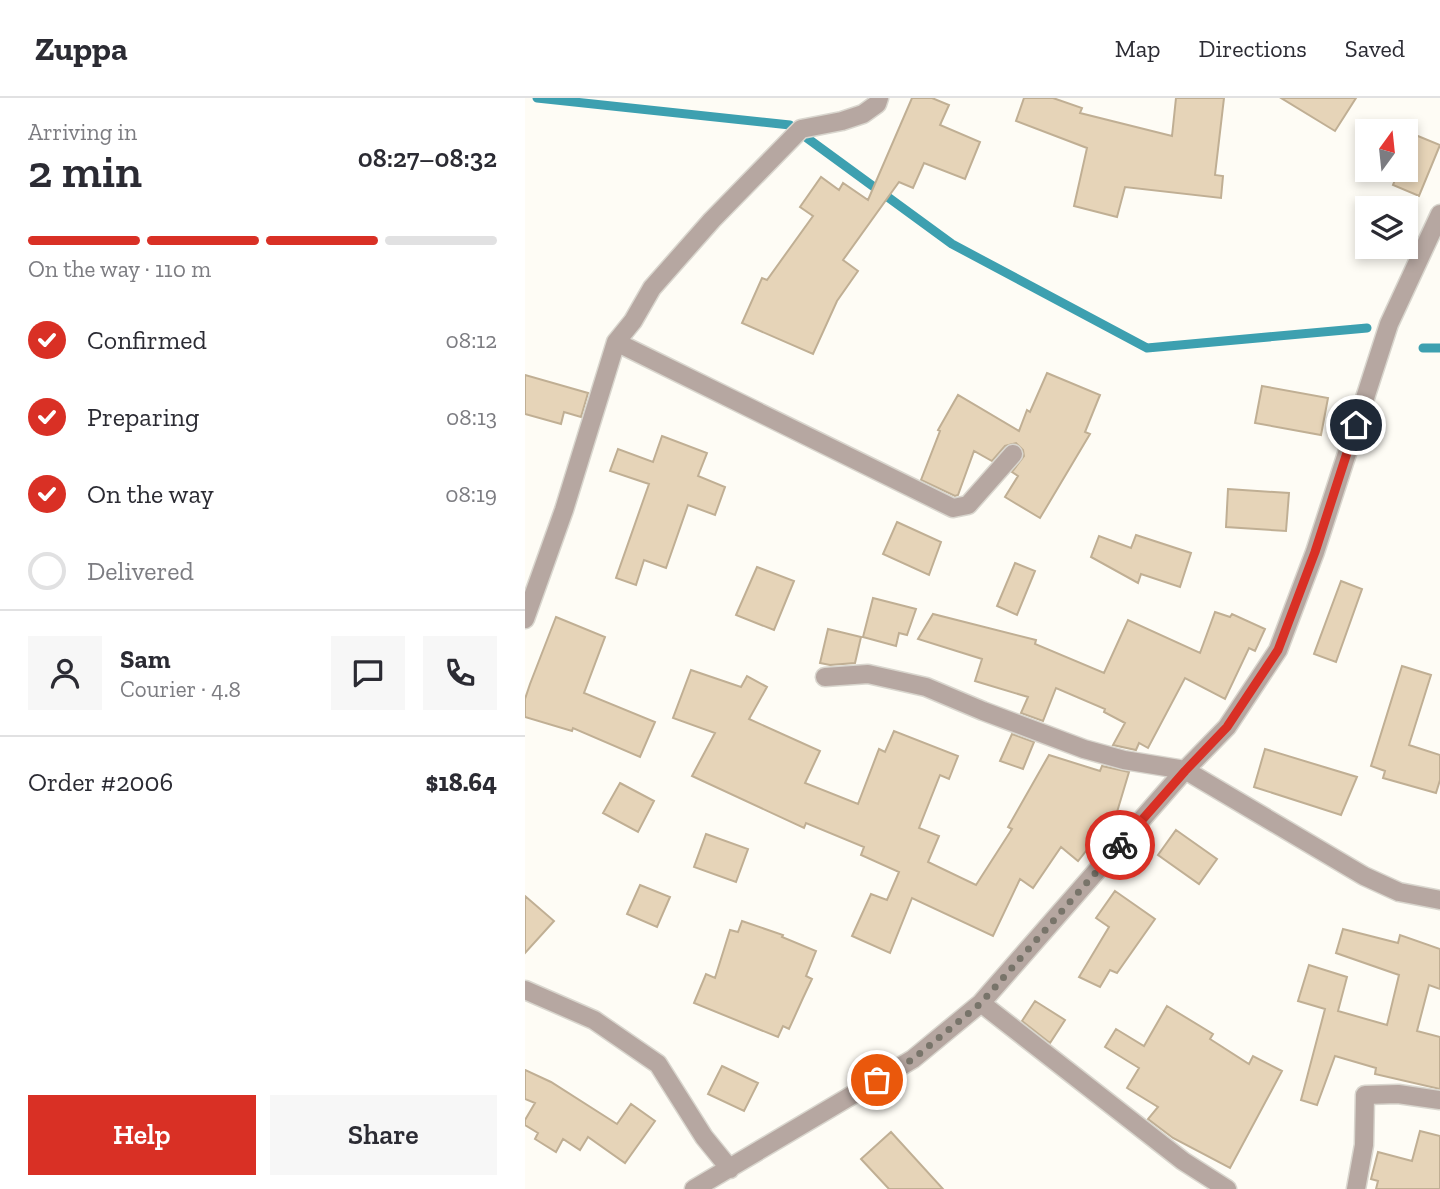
<!DOCTYPE html>
<html lang="en">
<head>
<meta charset="utf-8">
<style>
	body { margin:0; font-family:"Zilla Slab",serif; background:#f7f7f7; color:#2b2b33; height:100vh; display:flex; flex-direction:column; font-size:26px; white-space:nowrap }
	* { box-sizing:border-box; margin:0 }
	p { font-size:23px; color:#7c7c81 }
	.icon { flex:none; width:38px; height:38px; fill:none; stroke:currentColor; stroke-width:2; stroke-linecap:round; stroke-linejoin:round }
	.map { position:relative; flex:1; overflow:hidden }
	.sheet { display:flex; flex-direction:column; background:#fff; width:525px }
	.sheet>* { flex:none }
	.needle { width:46px; rotate:15deg }
	.tools { position:absolute; left:830px; top:21px; display:grid; gap:14px }
	.tools a { display:grid; place-items:center; width:63px; height:63px; border-radius:0px; background:#fff; box-shadow:0 4px 10px #0003; font-size:35px }
	.pin { position:absolute; display:grid; place-items:center; width:60px; height:60px; color:#fff; margin:-30px; border:4px solid #fff; border-radius:50%; box-shadow:0 2px 7px #0007 }
	.courier { position:absolute; display:grid; place-items:center; width:70px; height:70px; margin:-35px; border:5px solid #d93025; border-radius:50%; background:#fff; color:#222; box-shadow:0 2px 9px #0007 }
	.summary em { font-style:normal; font-weight:600 }
	.summary div { display:flex; flex-direction:column-reverse }
	.summary { display:flex; align-items:center; justify-content:space-between; height:119px; padding:0 28px }
	h1 { font-size:46px; font-weight:600; line-height:52px }
	.bar { display:grid; grid-template-columns:repeat(4,1fr); gap:10px 7px; align-content:center; height:84px; padding:0 28px }
	.bar i { height:9px; border-radius:5px; background:#e1e1e2 }
	.bar .current { background:#d93025 }
	.bar p { grid-column:span 4 }
	.line { display:flex; align-items:center; gap:18px; padding:0 28px; border-top:2px solid #e1e1e2 }
	.line div { flex:1 }
	.round { display:grid; place-items:center; flex:none; width:74px; height:74px; border-radius:0px; background:#f7f7f7 }
	ol { padding:0 28px; list-style:none }
	li { display:flex; align-items:center; gap:21px; height:77px }
	li p { margin-inline-start:auto }
	li .icon { padding:7px; border-radius:50%; background:#d93025; color:#fff; stroke-width:4 }
	li:last-child { color:#7c7c81 }
	li i { width:38px; height:38px; border:4px solid #e1e1e2; border-radius:50% }
	.button { display:flex; gap:14px; margin-top:auto; padding:14px 28px }
	.button a { flex:1; height:80px; border-radius:0px; background:#d93025; color:#fff; font-size:28px; font-weight:600; line-height:80px; text-align:center }
	.button a+a { background:#f7f7f7; color:#2b2b33 }
	header { display:flex; align-items:center; gap:42px; box-sizing:border-box; height:98px; padding:0 35px; background:#fff; border-bottom:2px solid #e1e1e2 }
	header strong { font-size:33px }
	nav { display:flex; gap:38px; margin-inline-start:auto; font-size:24px }
	main { display:flex; flex:1; min-height:0 }
	.map>svg:first-child { display:block }
</style>
</head>
<body>
<header>
<strong>Zuppa</strong>
<nav><a>Map</a><a>Directions</a><a>Saved</a></nav>
</header>
<main>
<section class="sheet">
<div class="summary"><div><h1>2 min</h1><p>Arriving in</p></div><em>08:27–08:32</em></div>
<div class="bar"><i class="current"></i><i class="current"></i><i class="current"></i><i></i><p>On the way · 110 m</p></div>
<ol>
<li><svg class="icon" aria-label="check" viewBox="0 0 24 24"><path d="M5 12l5 5 9-10"/></svg>Confirmed<p>08:12</p></li>
<li><svg class="icon" aria-label="check" viewBox="0 0 24 24"><path d="M5 12l5 5 9-10"/></svg>Preparing<p>08:13</p></li>
<li><svg class="icon" aria-label="check" viewBox="0 0 24 24"><path d="M5 12l5 5 9-10"/></svg>On the way<p>08:19</p></li>
<li><i></i>Delivered</li>
</ol>
<div class="line" style="height:126px"><a class="round"><svg class="icon" aria-label="person" viewBox="0 0 24 24"><circle cx="12" cy="8" r="4"/><path d="M4 21q1-7 8-7t8 7"/></svg></a><div><b>Sam</b><p>Courier · 4.8</p></div><a class="round"><svg class="icon" aria-label="chat" viewBox="0 0 24 24"><path d="M4 5h16v11H9l-5 4z"/></svg></a><a class="round"><svg class="icon" aria-label="phone" viewBox="0 0 24 24"><path d="M5 4h4l2 5-3 2q2 4 5 5l2-3 5 2v4C11 20 4 13 5 4z"/></svg></a></div>
<div class="line" style="height:91px"><div>Order #2006</div><b>$18.64</b></div>
<div class="button"><a>Help</a><a>Share</a></div>
</section>
<div class="map">
<svg width="915" height="1091" viewBox="0 0 915 1091">
	<rect width="100%" height="100%" fill="#fefcf5"/>
	<g fill="none" stroke-linecap="round" stroke-linejoin="round">
		<path stroke="#3da0b0" stroke-width="9" d="M12 0 265 27
			M282 40 427 146 622 250 842 230
			M898 250H915"/>
	</g>
	<path fill="#e6d4b8" stroke="#c0af94" stroke-width="2" d="M387 0H407L424 7 415 27 455 44 440 81 399 65 388 90 374 84 318 162 333 173 312 203 288 256 217 225 237 180 242 182 288 118 275 109 296 79 314 92 318 85 343 102Z
		M499 0H528L557 10 555 15 647 38 651 0H699L690 77 698 78 696 100 600 89 592 119 549 108 562 50 491 23Z
		M756 0H831L810 33Z
		M888 36 915 47 894 98 868 87 874 72H880V57Z
		M522 275 575 297 560 334 565 336 515 420 480 399 493 378 487 374 499 358 498 352 491 345 480 348 467 363 449 353 433 397 430 398 396 382 415 333 413 332 433 297 494 333 502 312 505 314Z
		M0 277 63 295 56 319 39 314 36 326 0 316Z
		M737 288 803 300 796 337 730 325Z
		M137 338 182 355 173 378 200 389 190 417 163 407 141 470 119 462 111 487 91 480 124 386 85 373 93 351 128 364Z
		M703 391 764 395 761 433 701 429Z
		M372 424 416 444 404 477 358 456Z
		M611 437 666 455 655 489 616 476 613 485 566 459 574 438 606 450Z
		M490 465 510 473 492 517 472 508Z
		M232 469 269 483 249 532 211 517Z
		M816 483 837 491 811 564 789 556Z
		M348 500 391 511 382 537 374 535 371 548 338 539Z
		M690 514 705 519 707 516 740 531 730 553 724 550 700 601 660 580 623 650 614 645 611 652 588 647 600 625 579 614 580 611 531 590 518 623 496 615 503 599 450 583 457 561 393 541 408 516 511 542 510 546 579 575 603 522 675 555Z
		M31 519 80 539 59 595 130 624 115 659 48 630 47 633 0 619V601L5 586Z
		M303 531 336 539 330 565 305 567 295 565Z
		M877 568 906 577 884 647 915 657V682L911 695 858 680 860 673 846 668Z
		M166 572 216 589 222 578 242 589 224 621 295 653 280 685 333 706 354 651 360 654 369 633 433 658 424 681 415 677 394 730 414 738 403 764 451 787 487 731 483 729 524 657 575 673 577 668 604 674 592 714 553 763 536 749 508 790 495 781 468 838 387 800 365 855 327 838 346 796 362 802 374 774 336 757 339 749 281 725 279 730 167 678 190 635 148 620Z
		M487 636 509 644 498 671 475 663Z
		M740 651 832 679 816 717 729 689Z
		M95 685 129 703 113 734 78 715Z
		M651 732 692 761 674 786 633 757Z
		M181 736 223 751 211 784 169 769Z
		M115 787 145 799 132 829 102 816Z
		M590 793 630 821 592 875 585 872 575 889 554 879 584 829 571 820Z
		M0 798 29 823 0 855Z
		M217 823 258 837 257 839 291 853 281 878 287 881 278 900 264 931 258 928 253 939 169 905 181 876 190 880 205 832 213 834Z
		M818 831 873 845 875 837 915 851V891L904 887 892 933 915 939V991L850 976 851 970 810 958 792 1007 776 1002 800 911 773 903 784 867 822 879 813 913 862 927 874 877 811 855Z
		M510 903 540 922 525 945 497 923Z
		M642 908 688 936 685 941 724 966 728 958 757 973 705 1070 648 1040 623 1021 633 1009 602 990 614 970 580 949 591 931 619 948Z
		M197 968 233 985 219 1013 183 996Z
		M0 972 26 984 92 1026 106 1006 130 1023 100 1065 63 1039 55 1052 38 1041 31 1054 10 1041 13 1035 0 1027V1022L10 1005 0 1001Z
		M895 1033 915 1038V1091H851L853 1083 846 1081 853 1054 887 1063Z
		M366 1034 418 1091H364L336 1061Z"/>
	<g fill="none" stroke-linecap="round" stroke-linejoin="round">
		<defs>
			<path id="street" d="M91 244 428 410 443 407 488 356
				M0 521 39 412 91 244 108 223 127 190 187 122 276 31 317 23 338 16 352 6 354 0
				M300 579 343 576 401 589 458 613 559 651 599 662 660 672 839 778 874 794 915 802
				M0 892 69 922 133 966 179 1039 205 1071
				M456 905 658 1063 702 1091
				M169 1091 388 961 456 905 660 672 702 629 753 552 790 454 864 226 915 116
				M831 1091 839 1047 840 997 873 996 915 1002"/>
		</defs>
		<use href="#street" stroke="#d9d6ce" stroke-width="21"/>
		<use href="#street" stroke="#b6a7a1" stroke-width="18"/>
	</g>
	<g fill="none" stroke-linecap="round" stroke-linejoin="round">
		<path stroke="#78746a" stroke-width="7" stroke-dasharray="0 12.6" d="M352 982 388 961 456 905 595 747"/>
		<path stroke="#d93025" stroke-width="9" d="M595 747 660 673 702 629 753 552 790 454 831 327"/>
	</g>
</svg>
<div class="tools">
<a><svg class="needle" viewBox="-14 -14 28 28"><path d="M0-13l5 13h-10z" fill="#e53935"/><path d="M0 13l5-13h-10z" fill="#7c7c81"/></svg></a>
<a><svg class="icon" aria-label="layers" viewBox="0 0 24 24"><path d="M12 4l9 5-9 5-9-5zM3 14l9 5 9-5"/></svg></a>
</div>
<div class="pin" style="left:352px;top:982px;background:#ea580c"><svg class="icon" aria-label="bag" viewBox="0 0 24 24"><path d="M5 8h14l-1 12H6zM9 8a3 3 0 0 1 6 0"/></svg></div>
<div class="pin" style="left:831px;top:327px;background:#1f2937"><svg class="icon" aria-label="home" viewBox="0 0 24 24"><path d="M3 11l9-7 9 7M6 9v11h12V9"/></svg></div>
<div class="courier" style="left:595px;top:747px"><svg class="icon" aria-label="bike" viewBox="0 0 24 24"><circle cx="6" cy="16" r="4"/><circle cx="18" cy="16" r="4"/><path d="M6 16l4-8h5l3 8M10 8l3 8H6M13 5h3"/></svg></div>
</div>
</main>
</body>
</html>
